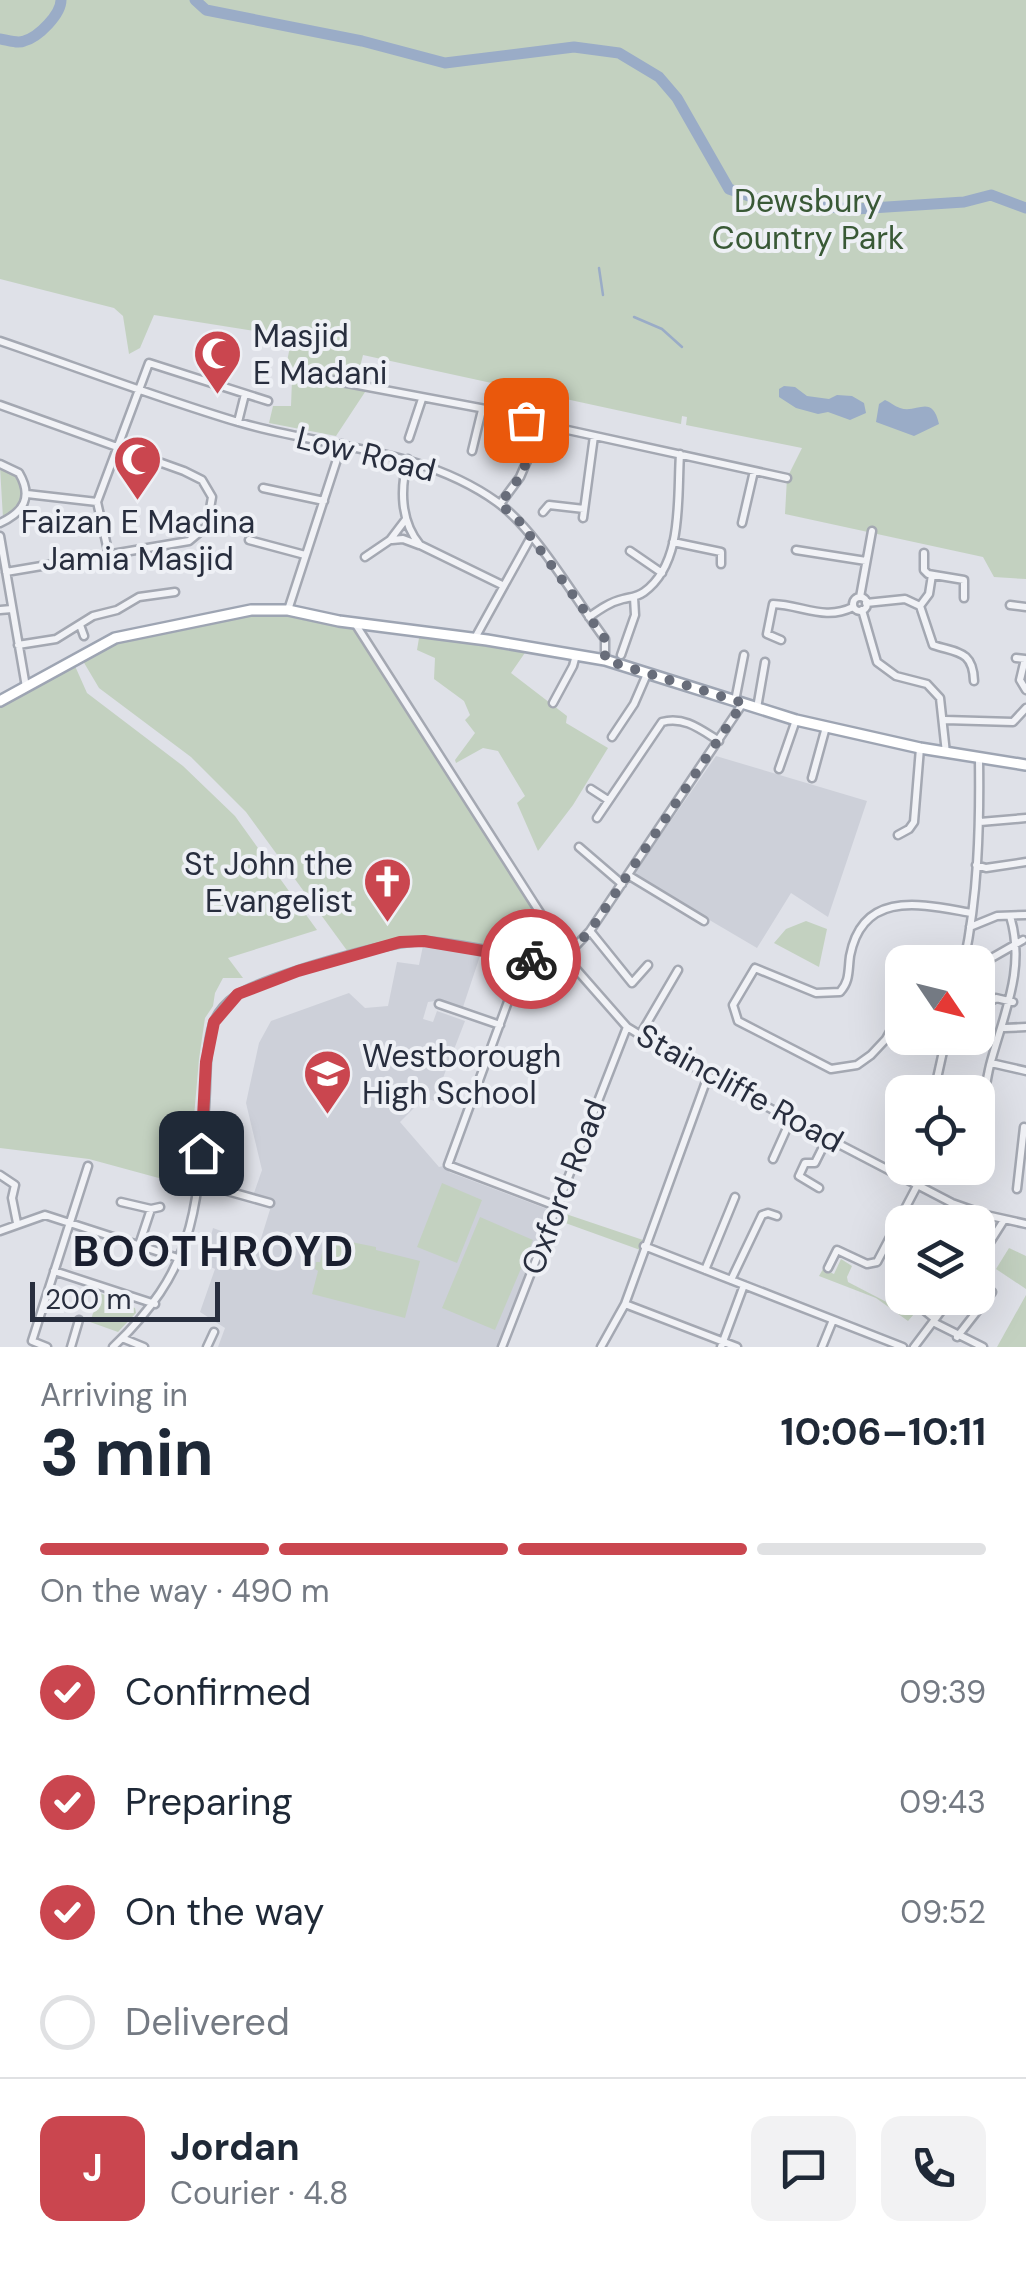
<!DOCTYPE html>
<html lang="en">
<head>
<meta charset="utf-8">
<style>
	body { margin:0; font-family:"DM Sans",sans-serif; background:#f2f2f3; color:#1f2937; height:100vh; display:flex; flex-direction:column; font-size:38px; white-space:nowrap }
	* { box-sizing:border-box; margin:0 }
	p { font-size:32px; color:#747a83 }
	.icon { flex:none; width:55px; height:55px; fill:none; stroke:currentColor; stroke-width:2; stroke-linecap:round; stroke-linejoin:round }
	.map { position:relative; height:1347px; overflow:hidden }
	.sheet { display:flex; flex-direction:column; background:#fff; flex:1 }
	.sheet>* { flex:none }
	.needle { width:65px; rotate:125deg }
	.fabs { position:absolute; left:885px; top:945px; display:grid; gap:20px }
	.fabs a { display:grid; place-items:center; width:110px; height:110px; border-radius:20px; background:#fff; box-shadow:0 10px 40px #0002; font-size:50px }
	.scale { position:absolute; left:30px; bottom:25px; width:190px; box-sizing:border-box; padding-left:10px; border:5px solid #282e3e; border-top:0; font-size:28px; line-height:35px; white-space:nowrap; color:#282e3e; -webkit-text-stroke:8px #eef0f5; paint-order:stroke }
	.pin { position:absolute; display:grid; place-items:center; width:85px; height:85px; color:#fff; margin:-42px; border-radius:20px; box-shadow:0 5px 15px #0006 }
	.courier { position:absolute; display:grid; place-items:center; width:100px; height:100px; margin:-50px; border:8px solid #ca464f; border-radius:50%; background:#fff; color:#222; box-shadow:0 2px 12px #0007 }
	.summary em { font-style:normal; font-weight:700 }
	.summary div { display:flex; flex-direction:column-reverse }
	.summary { display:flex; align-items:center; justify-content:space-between; height:170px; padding:0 40px }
	h1 { font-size:65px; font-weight:700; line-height:75px }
	.bar { display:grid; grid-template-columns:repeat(4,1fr); gap:15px 10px; align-content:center; height:120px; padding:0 40px }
	.bar i { height:12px; border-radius:8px; background:#e0e1e3 }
	.bar .on { background:#ca464f }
	.bar p { grid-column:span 4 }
	.line { display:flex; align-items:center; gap:25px; padding:0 40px; border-top:2px solid #e0e1e3 }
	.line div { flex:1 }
	.round { display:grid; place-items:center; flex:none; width:105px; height:105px; border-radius:20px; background:#f2f2f3 }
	ol { padding:0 40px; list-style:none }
	li { display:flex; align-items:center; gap:30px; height:110px }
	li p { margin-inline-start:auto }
	li .icon { padding:10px; border-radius:50%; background:#ca464f; color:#fff; stroke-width:4 }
	li:last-child { color:#747a83 }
	li i { width:55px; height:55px; border:5px solid #e0e1e3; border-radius:50% }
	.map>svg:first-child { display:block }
</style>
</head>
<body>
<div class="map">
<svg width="1026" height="1347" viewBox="0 0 1026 1347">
	<rect width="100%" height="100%" fill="#dfe1e8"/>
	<path fill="#cdd0d9" d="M716 756 867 801 828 917 791 893 757 948 633 875Z
		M424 941 482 950 462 1010 436 1001 428 1002 423 1019 433 1022 437 1011 465 1021 434 1101 419 1096 418 1104 400 1122 439 1167 448 1165 449 1172 547 1209 549 1213 497 1347H218L225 1328 200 1312 215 1269 204 1264 213 1228 259 1245 273 1200 254 1193 262 1170 246 1103 259 1043 271 1021 349 993 365 1008 388 1006 397 962 419 965Z"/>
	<path fill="#c3d1c0" d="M0 0H1026V579L994 577 983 557 785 514 787 478 802 448 686 425 687 417 682 416 681 424 363 355 355 387 367 389 336 436 269 423 273 406H291L292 380 284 376 292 337 154 315 140 348 129 354 123 316 114 308 0 279Z
		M0 467C29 480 32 502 3 518Z
		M288 610 354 622 563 947 546 962 424 941 351 956 246 812 191 757 99 688 83 661 115 638 197 621Z
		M420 632 529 647 511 673 567 716 566 723 608 748 573 805 538 851 517 803 525 796 498 751 483 748 456 763 455 760 475 733 465 720 470 715 464 701 434 679 435 658 417 650Z
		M75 666 87 693 183 766 235 816 317 930 228 958 243 978H223L215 993 213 1006 205 1018 199 1059 188 1186 89 1159 0 1148V708Z
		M806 921 827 929 819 967 774 943 786 929Z
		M442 1183 482 1200 457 1263 417 1247Z
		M560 1212 646 1241 643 1251 557 1220Z
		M480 1217 533 1240 495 1330 442 1308Z
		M326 1237 376 1247V1250L420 1261 405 1318 312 1294 318 1271 315 1269 316 1262H320Z
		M1009 1248 1026 1256V1289L996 1269Z
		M841 1259 852 1266 847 1277 848 1282 898 1308 907 1301 914 1307 910 1311 914 1314 908 1321 876 1298 819 1276 823 1269 834 1274Z
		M100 1293 135 1308 136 1313 118 1332 90 1322Z
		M1026 1295V1347H997Z"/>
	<path fill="#9aacc7" d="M784 386 795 387 807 396 829 399 837 395 852 396 864 403 866 413 850 420 828 412 818 414 796 408 779 397V389Z
		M885 400C890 402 894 406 900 408 917 414 932 393 939 424L914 436 876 422 879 404Z"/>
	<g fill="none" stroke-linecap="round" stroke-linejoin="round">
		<path stroke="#9aacc7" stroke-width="2.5" d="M599 268 603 295
			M634 317 662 329 682 347"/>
		<path stroke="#9aacc7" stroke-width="11" d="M195 0 206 10 362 41 445 63 574 47 619 53 659 77 677 98 729 189 769 203 856 209 964 202 991 195 1026 208
			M0 39C7 40 18 44 24 41 39 37 61 14 61 0"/>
		<defs>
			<path id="minor" d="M0 341C79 368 158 398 238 422 325 448 420 447 497 502 537 531 575 599 605 639V660
				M294 373 512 414 526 420 539 433
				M0 405 184 471 202 480 212 497 207 526 189 541 6 572
				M238 422 245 394
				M409 438 422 399
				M472 451 482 410
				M408 459C400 488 400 521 420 545L502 585
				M0 464 19 473C33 497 24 512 0 523
				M263 488 324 501
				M27 494 97 502
				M500 504 520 477 539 433 554 427 787 478
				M543 512 549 505 584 509
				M583 518 594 436
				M742 523 754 471
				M0 536 26 687
				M249 540 305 555
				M392 540 403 539 419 545
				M673 542 721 552V564
				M796 550 866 561
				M630 551 662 573
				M924 553V570L928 574 964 580V598
				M109 555 97 502 149 363 268 401
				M365 557 390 540 406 519
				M860 597 872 531
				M853 604a7 7 0 1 1 14 0a7 7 0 1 1-14 0Z
				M866 603 905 599 920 606 933 645C957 653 973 650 974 681
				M1010 605 1026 607
				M920 606 929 594 932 575
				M0 610 12 609
				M288 610 342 444
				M862 610 877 662 896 676 927 684 940 698 946 753
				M589 617C599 610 610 602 623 599 631 597 637 597 644 592 684 563 677 498 680 454
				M80 625 84 636
				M356 625 576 969 627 1027 708 1076 952 1203 986 1215 1026 1224
				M475 638 531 537
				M781 640 767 634 773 604C802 605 825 621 853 607
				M18 645 56 639 93 616 117 610 139 597 175 592
				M621 655 635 615 634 597
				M1016 658 1025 659 1020 680 1026 690
				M735 701 744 655
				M553 703 573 666 576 655
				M757 708 765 662
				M945 720 1013 722 1026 708
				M612 737 634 704 647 674
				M779 769 796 720
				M812 778 826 727
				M591 789 608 800
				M597 818 662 722C684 716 700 729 719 741
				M980 822 1026 818
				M898 835 909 829 914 822 920 748
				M579 847 622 884
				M976 865 986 868 1026 862
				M628 875 704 921
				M970 927 997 916 1026 915
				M590 931 632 983 648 965
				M568 954 590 931 743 703
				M524 958 448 1165 556 1206
				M988 960 1023 940
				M546 962 563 947
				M964 962C978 896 980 827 979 759
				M439 1004 500 1025
				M978 1010 996 998 1013 1002
				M902 1018 897 1019 886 1039 871 1055 857 1065 831 1069 738 1021 733 1005 755 968 816 993 840 992C850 981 848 971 850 956 863 888 924 905 972 913
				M897 1019 902 991
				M1005 1028 1026 1027
				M640 1035 678 970
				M991 1063 1026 1071
				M934 1092 946 1038
				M978 1126C984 1106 985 1085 990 1065 1004 1013 1026 968 1010 916
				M773 1159 791 1119
				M0 1175 15 1185 12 1198 17 1223
				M199 1183 270 1203
				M819 1188 799 1176 805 1163H815L828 1137
				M1017 1189 1024 1127
				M121 1202 151 1209 160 1207
				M0 1231 45 1215 181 1259
				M139 1245 151 1209
				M644 1246 903 1347
				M978 1261 1004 1220
				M828 1268 837 1250 867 1264 877 1262 918 1184
				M705 1270 735 1197
				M54 1271 155 1304
				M731 1280 762 1215 768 1213 777 1216
				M625 1304 737 1347
				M919 1306 935 1319
				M933 1322 983 1347
				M957 1337 992 1292
				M122 1338 144 1347
				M47 1347 32 1341 88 1166
				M71 1347 79 1320
				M113 1347C194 1270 197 1214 205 1107 207 1080 205 1051 213 1024 217 1013 227 1002 237 995 265 977 393 939 426 941 475 946 526 958 575 969
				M207 1347 214 1332
				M502 1347 627 1027
				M601 1347 625 1304 708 1076
				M721 1347 744 1285
				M822 1347 833 1320
				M914 1347 951 1298"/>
			<path id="major" d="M0 701 115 638 251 610H288L339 621 487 640 605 660 796 720 920 748 1026 765"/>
		</defs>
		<use href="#minor" stroke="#a4a8b2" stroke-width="11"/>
		<use href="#major" stroke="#9ea5b3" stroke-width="14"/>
		<use href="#minor" stroke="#f1f2f6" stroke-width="6"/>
		<use href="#major" stroke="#fff" stroke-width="9"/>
	</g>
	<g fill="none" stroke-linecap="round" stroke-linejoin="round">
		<path stroke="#686d7a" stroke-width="10" stroke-dasharray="0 18" d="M526 420 539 433 520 477 500 504 520 522 605 639V660L743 703 590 931 568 954 563 946 546 962 531 959"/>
		<path stroke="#ca464f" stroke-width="12" d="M201 1153 206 1062 214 1022 238 994 298 971 400 942 424 941 531 959"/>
	</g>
	<defs>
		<symbol id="mosque-pin" viewBox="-11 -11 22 30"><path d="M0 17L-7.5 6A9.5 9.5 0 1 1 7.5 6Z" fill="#ca464f" stroke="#eef0f5"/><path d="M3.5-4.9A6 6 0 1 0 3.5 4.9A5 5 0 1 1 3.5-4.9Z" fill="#fff"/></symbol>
		<symbol id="church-pin" viewBox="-11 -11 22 30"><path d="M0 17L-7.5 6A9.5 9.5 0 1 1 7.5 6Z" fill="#ca464f" stroke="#eef0f5"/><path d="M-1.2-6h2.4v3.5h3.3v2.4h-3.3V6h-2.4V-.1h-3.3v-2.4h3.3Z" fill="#fff"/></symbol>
		<symbol id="school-pin" viewBox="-11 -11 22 30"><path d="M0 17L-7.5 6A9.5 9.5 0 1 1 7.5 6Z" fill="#ca464f" stroke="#eef0f5"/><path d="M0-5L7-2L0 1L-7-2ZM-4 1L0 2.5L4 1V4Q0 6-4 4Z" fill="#fff"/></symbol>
	</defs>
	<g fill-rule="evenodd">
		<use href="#mosque-pin" x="190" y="326" width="55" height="75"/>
		<use href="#mosque-pin" x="110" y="432" width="55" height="75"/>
		<use href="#church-pin" x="360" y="854" width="55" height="75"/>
		<use href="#school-pin" x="300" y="1046" width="55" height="75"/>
	</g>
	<g text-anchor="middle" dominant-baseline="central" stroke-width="8" stroke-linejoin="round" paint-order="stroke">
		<g font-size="32" fill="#395936" stroke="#eef0f5">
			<text x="808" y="201">Dewsbury<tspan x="808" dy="37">Country Park</tspan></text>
		</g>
		<g font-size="32" fill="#282e3e" stroke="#eef0f5" text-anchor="start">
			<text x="253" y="336">Masjid<tspan x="253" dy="37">E Madani</tspan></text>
			<text x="138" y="522" text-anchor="middle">Faizan E Madina<tspan x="138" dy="37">Jamia Masjid</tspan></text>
			<text x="353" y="864" text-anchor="end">St John the<tspan x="353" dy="37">Evangelist</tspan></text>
			<text x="362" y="1056">Westborough<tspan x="362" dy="37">High School</tspan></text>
		</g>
		<g font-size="32" fill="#282e3e" stroke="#eef0f5">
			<text transform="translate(366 454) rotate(14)">Low Road</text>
			<text transform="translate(740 1088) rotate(29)">Staincliffe Road</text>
			<text transform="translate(564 1187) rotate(-69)">Oxford Road</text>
		</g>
		<g font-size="42" font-weight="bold" letter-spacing="2.5" fill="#1a1f2f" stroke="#eef0f5">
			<text x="214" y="1251">BOOTHROYD</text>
		</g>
	</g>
</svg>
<div class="fabs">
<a><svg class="needle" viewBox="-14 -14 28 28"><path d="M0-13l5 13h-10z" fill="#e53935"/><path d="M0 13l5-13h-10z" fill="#747a83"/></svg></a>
<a><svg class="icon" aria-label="locate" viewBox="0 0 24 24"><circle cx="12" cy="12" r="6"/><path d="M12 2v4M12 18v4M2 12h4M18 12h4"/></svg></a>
<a><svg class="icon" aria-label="layers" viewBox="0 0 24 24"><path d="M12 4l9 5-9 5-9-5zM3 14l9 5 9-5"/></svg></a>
</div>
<div class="scale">200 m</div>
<div class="pin" style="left:526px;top:420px;background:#ea580c"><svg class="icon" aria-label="bag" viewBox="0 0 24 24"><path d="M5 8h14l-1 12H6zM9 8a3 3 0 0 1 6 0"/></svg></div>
<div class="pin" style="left:201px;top:1153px;background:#1f2937"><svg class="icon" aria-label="home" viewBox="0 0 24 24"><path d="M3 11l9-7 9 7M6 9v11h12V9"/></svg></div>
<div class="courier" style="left:531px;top:959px"><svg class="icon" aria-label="bike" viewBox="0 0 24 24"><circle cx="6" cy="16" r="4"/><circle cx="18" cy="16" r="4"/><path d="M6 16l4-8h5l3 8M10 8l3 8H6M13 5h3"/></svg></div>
</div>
<section class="sheet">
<div class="summary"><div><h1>3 min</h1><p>Arriving in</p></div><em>10:06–10:11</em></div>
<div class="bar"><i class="on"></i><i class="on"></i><i class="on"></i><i></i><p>On the way · 490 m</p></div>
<ol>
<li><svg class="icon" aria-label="check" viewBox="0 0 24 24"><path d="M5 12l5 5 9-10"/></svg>Confirmed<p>09:39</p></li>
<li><svg class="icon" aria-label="check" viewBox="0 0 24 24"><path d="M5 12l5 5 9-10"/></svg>Preparing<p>09:43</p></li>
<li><svg class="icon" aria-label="check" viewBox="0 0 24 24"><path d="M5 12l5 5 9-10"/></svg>On the way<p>09:52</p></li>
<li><i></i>Delivered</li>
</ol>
<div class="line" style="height:180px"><b class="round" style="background:#ca464f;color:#fff">J</b><div><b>Jordan</b><p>Courier · 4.8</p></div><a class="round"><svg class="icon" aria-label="chat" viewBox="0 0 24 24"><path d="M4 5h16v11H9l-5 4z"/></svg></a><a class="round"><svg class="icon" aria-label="phone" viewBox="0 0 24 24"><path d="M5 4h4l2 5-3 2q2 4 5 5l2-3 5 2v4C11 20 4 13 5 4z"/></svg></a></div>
</section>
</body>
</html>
